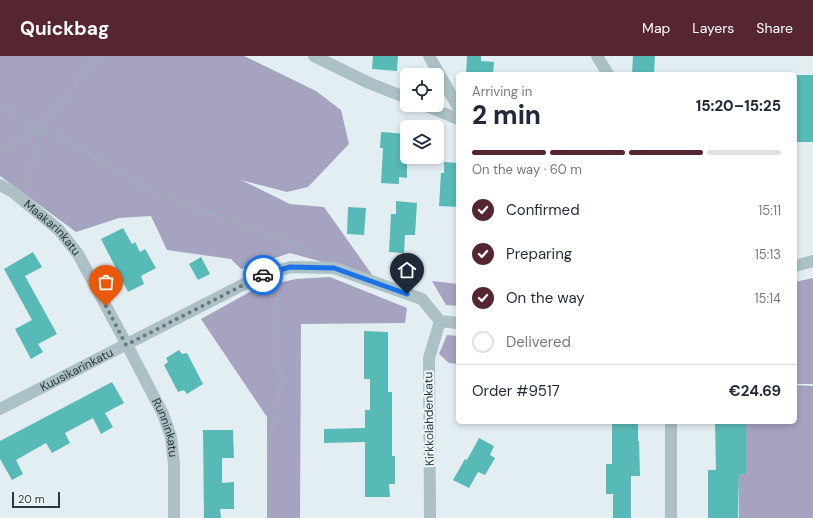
<!DOCTYPE html>
<html lang="en">
<head>
<meta charset="utf-8">
<style>
	body { margin:0; font-family:"DM Sans",sans-serif; background:#f6f6f7; color:#1f2937; height:100vh; display:flex; flex-direction:column; font-size:15px; white-space:nowrap }
	* { box-sizing:border-box; margin:0 }
	p { font-size:13px; color:#747a83 }
	.icon { flex:none; width:22px; height:22px; fill:none; stroke:currentColor; stroke-width:2; stroke-linecap:round; stroke-linejoin:round }
	.map { position:relative; flex:1; overflow:hidden }
	.drawer { position:absolute; left:456px; top:16px; width:341px; height:352px; display:flex; flex-direction:column; background:#fff; border-radius:6px; box-shadow:0 2px 6px #0003 }
	.drawer>* { flex:none }
	.tools { position:absolute; left:400px; top:12px; display:grid; gap:8px }
	.tools a { display:grid; place-items:center; width:44px; height:44px; border-radius:6px; background:#fff; box-shadow:0 2px 6px #0003; font-size:20px }
	.scale { position:absolute; left:12px; bottom:10px; width:48px; box-sizing:border-box; padding-left:4px; border:2px solid #2c3839; border-top:0; font-size:11px; line-height:14px; white-space:nowrap; color:#2c3839; -webkit-text-stroke:3px #eff7f9; paint-order:stroke }
	.pin { position:absolute; display:grid; place-items:center; width:34px; height:34px; color:#fff; margin:-41px -17px; border-radius:50% 50% 50% 0; rotate:-45deg; box-shadow:0 0 4px #0007 }
	.pin .icon { rotate:45deg }
	.courier { position:absolute; display:grid; place-items:center; width:40px; height:40px; margin:-20px; border:3px solid #1a73e8; border-radius:50%; background:#fff; color:#222; box-shadow:0 1px 5px #0007 }
	.overview em { font-style:normal; font-weight:800 }
	.overview div { display:flex; flex-direction:column-reverse }
	.overview { display:flex; align-items:center; justify-content:space-between; height:68px; padding:0 16px }
	h1 { font-size:26px; font-weight:800; line-height:30px }
	.bar { display:grid; grid-template-columns:repeat(4,1fr); gap:6px 4px; align-content:center; height:48px; padding:0 16px }
	.bar i { height:5px; border-radius:3px; background:#e0e1e3 }
	.bar .active { background:#562630 }
	.bar p { grid-column:span 4 }
	.line { display:flex; align-items:center; gap:10px; padding:0 16px; border-top:1px solid #e0e1e3 }
	.line div { flex:1 }
	ol { padding:0 16px; list-style:none }
	li { display:flex; align-items:center; gap:12px; height:44px }
	li p { margin-inline-start:auto }
	li .icon { padding:4px; border-radius:50%; background:#562630; color:#fff; stroke-width:4 }
	li:last-child { color:#747a83 }
	li i { width:22px; height:22px; border:2px solid #e0e1e3; border-radius:50% }
	header { display:flex; align-items:center; gap:24px; box-sizing:border-box; height:56px; padding:0 20px; background:#562630; color:#fff }
	header strong { font-size:19px }
	nav { display:flex; gap:22px; margin-inline-start:auto; font-size:14px }
	.map>svg:first-child { display:block }
</style>
</head>
<body>
<header>
<strong>Quickbag</strong>
<nav><a>Map</a><a>Layers</a><a>Share</a></nav>
</header>
<div class="map">
<svg width="813" height="462" viewBox="0 0 813 462">
	<rect width="100%" height="100%" fill="#e3eef2"/>
	<path fill="#a5a3c0" d="M0 0H244L316 35 341 54 349 88 308 131 287 136 241 124 290 148 324 151 373 220 290 197 241 213 231 203 167 194 151 160 119 162 76 176 0 120Z
		M330 221 407 252 405 267 301 268 300 462H267V361L201 263 257 232 296 223Z
		M813 222V328H795V226Z
		M432 225 458 228V250L446 249Z
		M447 279 458 280V308L449 307 439 298Z
		M795 329 813 330V462H739V418H746V366H795Z"/>
	<path fill="#58bab6" d="M373 0H398L397 15 372 13Z
		M467 0H481V5L494 6 493 18H466Z
		M633 0H655L654 18H632Z
		M795 19H813V86H795Z
		M381 76 407 78V122L399 121V128L381 127 383 92H380Z
		M444 106 458 107V151L439 150 441 117H444Z
		M396 145 417 147 415 179H405L404 197 389 196 391 158H396Z
		M348 151 366 152 364 179 347 178Z
		M123 172 132 188 135 186 140 196 145 193 156 212 141 220 144 228 128 236 101 183Z
		M33 196 42 211 25 220 57 278 38 288 43 296 31 303 15 273 32 264 4 213Z
		M201 201 210 218 198 224 189 208Z
		M364 275 388 276V336H392V400H395V428H389L390 441H365V386L324 387V373L365 372V354H370V323H364Z
		M179 294 182 298 187 297 203 328 187 338 184 334 178 336 164 309 168 306 166 302Z
		M112 326 124 347 105 357 113 371 101 378 93 362 65 377 70 387 52 397 46 387 16 404 23 418 12 424 0 403V385Z
		M612 366H638V385H639L640 420H631V462H613V438H606V408H612Z
		M715 366H746V418H739L738 462H708V414H716Z
		M203 374H233L234 402H222V427L234 426V453H220L221 462H204Z
		M479 382 494 390 490 399 495 402 485 419 478 416 469 432 453 424 465 403 467 404Z"/>
	<g fill="none" stroke-linecap="round" stroke-linejoin="round">
		<path stroke="#99b1b5" stroke-width="2.5" stroke-dasharray="2 2" stroke-linecap="butt" d="M0 50 41 72 57 79 154 136 318 197
			M0 95 41 72 97 0
			M28 130 30 114 40 73
			M270 462 268 389 281 328 274 259 280 229"/>
		<g stroke="#acc1c6" stroke-width="12">
			<path d="M314 0 369 27 407 42"/>
			<path d="M429 0 458 51"/>
			<path d="M597 0 608 18"/>
			<path d="M424 49 458 63"/>
			<path id="s1" d="M0 129 13 136 59 174 78 198 127 289 163 358 171 381 174 408V462"/>
			<path d="M795 210 813 205"/>
			<path id="s2" d="M0 353 260 220 291 211 334 212 422 243 440 265 458 267"/>
			<path d="M430 462 429 302 440 265"/>
			<path d="M671 462V366"/>
		</g>
	</g>
	<g fill="none" stroke-linecap="round" stroke-linejoin="round">
		<path stroke="#6c787a" stroke-width="4" stroke-dasharray="0 7.2" d="M106 250 126 289 263 219"/>
		<path stroke="#1a73e8" stroke-width="5" d="M263 219 290 211 334 212 407 238"/>
	</g>
	<g text-anchor="middle" dominant-baseline="central" stroke-width="4" stroke-linejoin="round" paint-order="stroke">
		<g font-size="12" fill="#2c3839" stroke="#eff7f9">
			<text stroke="none"><textPath href="#s1" startOffset="68">Maakarinkatu</textPath></text>
			<text stroke="none"><textPath href="#s2" startOffset="86">Kuusikarinkatu</textPath></text>
			<text transform="translate(429 363) rotate(-91)">Kirkkolahdenkatu</text>
			<text stroke="none"><textPath href="#s1" startOffset="300">Runninkatu</textPath></text>
		</g>
	</g>
</svg>
<div class="tools">
<a><svg class="icon" aria-label="locate" viewBox="0 0 24 24"><circle cx="12" cy="12" r="6"/><path d="M12 2v4M12 18v4M2 12h4M18 12h4"/></svg></a>
<a><svg class="icon" aria-label="layers" viewBox="0 0 24 24"><path d="M12 4l9 5-9 5-9-5zM3 14l9 5 9-5"/></svg></a>
</div>
<div class="scale">20 m</div>
<div class="pin" style="left:106px;top:250px;background:#ea580c"><svg class="icon" aria-label="bag" viewBox="0 0 24 24"><path d="M5 8h14l-1 12H6zM9 8a3 3 0 0 1 6 0"/></svg></div>
<div class="pin" style="left:407px;top:238px;background:#1f2937"><svg class="icon" aria-label="home" viewBox="0 0 24 24"><path d="M3 11l9-7 9 7M6 9v11h12V9"/></svg></div>
<div class="courier" style="left:263px;top:219px"><svg class="icon" aria-label="car" viewBox="0 0 24 24"><path d="M5 17H2v-5l4-1 3-4h7l3 4 3 1v5h-3M9 17h6M6 11h13"/><circle cx="7" cy="17" r="2"/><circle cx="17" cy="17" r="2"/></svg></div>
<section class="drawer">
<div class="overview"><div><h1>2 min</h1><p>Arriving in</p></div><em>15:20–15:25</em></div>
<div class="bar"><i class="active"></i><i class="active"></i><i class="active"></i><i></i><p>On the way · 60 m</p></div>
<ol>
<li><svg class="icon" aria-label="check" viewBox="0 0 24 24"><path d="M5 12l5 5 9-10"/></svg>Confirmed<p>15:11</p></li>
<li><svg class="icon" aria-label="check" viewBox="0 0 24 24"><path d="M5 12l5 5 9-10"/></svg>Preparing<p>15:13</p></li>
<li><svg class="icon" aria-label="check" viewBox="0 0 24 24"><path d="M5 12l5 5 9-10"/></svg>On the way<p>15:14</p></li>
<li><i></i>Delivered</li>
</ol>
<div class="line" style="height:52px"><div>Order #9517</div><b>€24.69</b></div>
</section>
</div>
</body>
</html>
